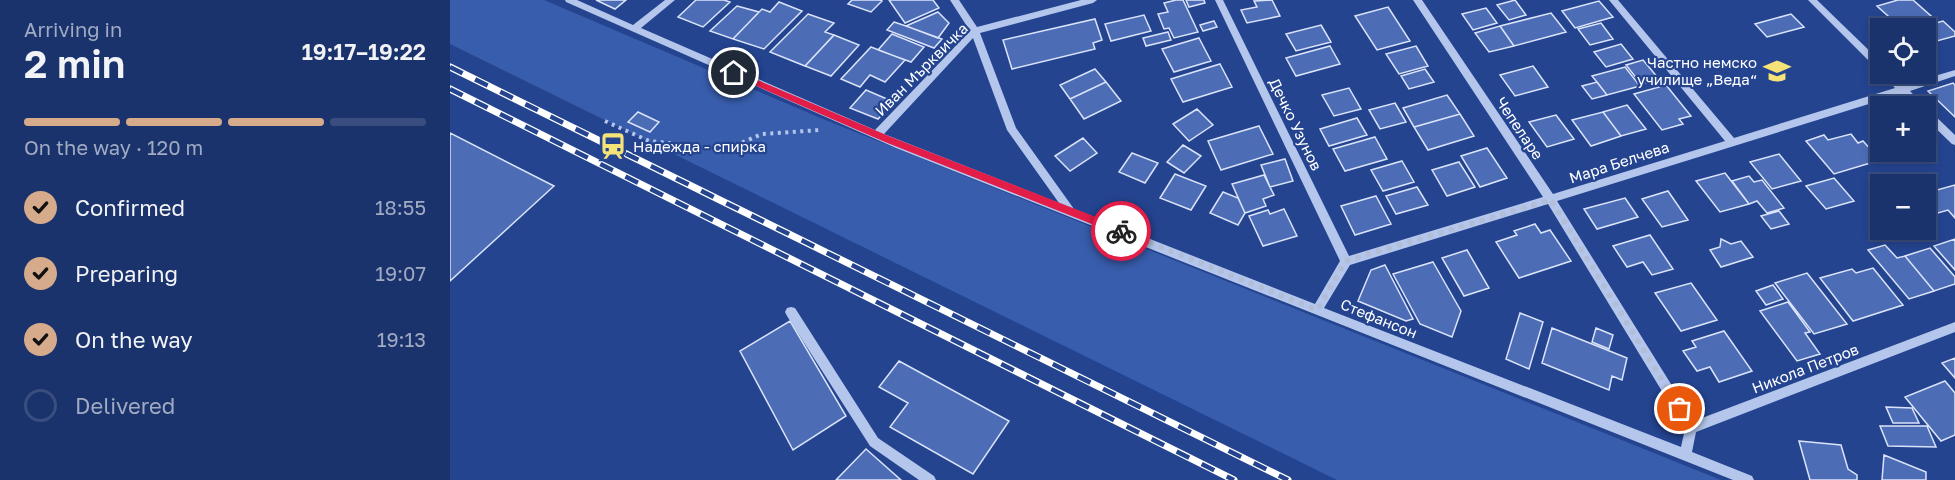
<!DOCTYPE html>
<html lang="en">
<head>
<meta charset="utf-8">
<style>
	body { margin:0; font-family:"Golos Text",sans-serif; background:#243b72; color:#f1f3f6; height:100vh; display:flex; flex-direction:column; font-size:22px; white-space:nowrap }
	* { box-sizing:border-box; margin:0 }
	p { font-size:20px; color:#a0aac2 }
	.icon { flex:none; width:33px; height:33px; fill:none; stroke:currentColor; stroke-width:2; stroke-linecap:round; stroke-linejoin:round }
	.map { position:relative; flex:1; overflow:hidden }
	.sheet { display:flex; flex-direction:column; background:#1b336c; width:450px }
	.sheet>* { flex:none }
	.controls { position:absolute; left:1420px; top:18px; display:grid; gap:12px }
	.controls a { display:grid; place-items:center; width:66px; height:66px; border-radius:0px; background:#1b336c; box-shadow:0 3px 9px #0003,0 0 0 2px #394e7f; font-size:30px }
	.pin { position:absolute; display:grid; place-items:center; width:51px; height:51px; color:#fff; margin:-26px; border:3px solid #fff; border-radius:50%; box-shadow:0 2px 6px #0007 }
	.courier { position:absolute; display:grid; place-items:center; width:60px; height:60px; margin:-30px; border:4px solid #e11d48; border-radius:50%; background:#fff; color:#222; box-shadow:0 2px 8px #0007 }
	.head em { font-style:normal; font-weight:600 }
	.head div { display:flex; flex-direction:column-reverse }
	.head { display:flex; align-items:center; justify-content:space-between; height:102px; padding:0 24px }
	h1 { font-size:39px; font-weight:600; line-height:45px }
	.bar { display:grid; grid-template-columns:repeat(4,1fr); gap:9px 6px; align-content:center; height:72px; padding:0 24px }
	.bar i { height:8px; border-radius:4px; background:#394e7f }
	.bar .selected { background:#d6ab8b }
	.bar p { grid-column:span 4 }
	ol { padding:0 24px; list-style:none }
	li { display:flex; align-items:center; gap:18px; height:66px }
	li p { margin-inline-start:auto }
	li .icon { padding:6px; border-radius:50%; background:#d6ab8b; color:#111; stroke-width:4 }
	li:last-child { color:#a0aac2 }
	li i { width:33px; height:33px; border:3px solid #394e7f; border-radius:50% }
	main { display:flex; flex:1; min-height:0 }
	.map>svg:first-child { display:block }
</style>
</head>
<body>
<main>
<section class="sheet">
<div class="head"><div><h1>2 min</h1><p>Arriving in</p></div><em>19:17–19:22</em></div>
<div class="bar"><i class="selected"></i><i class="selected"></i><i class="selected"></i><i></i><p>On the way · 120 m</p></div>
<ol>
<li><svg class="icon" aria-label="check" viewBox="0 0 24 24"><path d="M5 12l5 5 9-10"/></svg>Confirmed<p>18:55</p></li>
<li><svg class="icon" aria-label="check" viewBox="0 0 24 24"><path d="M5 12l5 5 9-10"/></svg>Preparing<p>19:07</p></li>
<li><svg class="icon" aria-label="check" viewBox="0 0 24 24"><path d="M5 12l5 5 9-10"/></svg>On the way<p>19:13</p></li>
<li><i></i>Delivered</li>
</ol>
</section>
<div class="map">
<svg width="1505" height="480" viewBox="0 0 1505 480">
	<rect width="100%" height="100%" fill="#244490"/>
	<path fill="#385dac" d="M0 0H94L373 119 1271 480H887L0 44Z"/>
	<path fill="#4c6db6" stroke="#dae3f9" stroke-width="1.5" d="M146 0H176L165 9Z
		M246 0H274L280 2 253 27 228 17Z
		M402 0H430L432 1 421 12 398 4Z
		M439 0H483L489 8 455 23Z
		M726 0H733L748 32 724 38 719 28 714 29 708 14 718 12 714 3Z
		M736 0H754L755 3 739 7Z
		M822 0 830 16 797 23 791 10 807 7 804 1Z
		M1065 0 1076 15 1059 20 1047 5Z
		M1448 0H1463L1481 16 1448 25 1427 6Z
		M1149 1 1163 17 1125 28 1112 11Z
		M329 2 352 11 314 49 283 39 312 9 320 12Z
		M287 6 309 12 283 39 260 31Z
		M938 7 960 41 927 50 905 16Z
		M1036 8 1047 23 1023 30 1012 14Z
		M488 12 499 23 488 38 456 26Z
		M1101 13 1116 32 1064 46 1050 26Z
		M358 14 384 23 375 32 384 35 355 66 320 52Z
		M1341 14 1354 27 1317 37 1305 24Z
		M694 15 701 31 661 41 655 24Z
		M645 19 652 40 643 43 645 49 562 69 553 40Z
		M764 21 767 27 753 31 750 25Z
		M1493 21 1505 32V36L1483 42 1476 35V28H1468Z
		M444 22 456 26 492 39 484 48 437 30Z
		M1151 23 1163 39 1140 45 1128 29Z
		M871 25 881 42 846 51 836 34Z
		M1050 26 1064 46 1039 52 1025 33Z
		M718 32 721 40 696 46 693 38Z
		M442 34 474 47 461 62 428 50Z
		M384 35 409 45 381 76 355 66Z
		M749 38 761 61 724 72 712 49Z
		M1171 44 1183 59 1156 67 1144 52Z
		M880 46 890 64 846 76 836 58Z
		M966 46 978 66 949 74 936 54Z
		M421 47 455 60 435 82 420 75 410 87 391 79Z
		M1193 60 1209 79 1191 84 1176 65Z
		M770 64 782 87 733 102 721 79Z
		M1083 66 1098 87 1065 96 1050 75Z
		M1175 67 1190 86 1157 95 1142 76Z
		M645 69 656 82 620 99 610 85Z
		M975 69 984 82 959 89 951 76Z
		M656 82 671 101 634 119 620 99Z
		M1147 82 1157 95 1142 99 1132 86Z
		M1503 83 1505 85V117L1478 91Z
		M1216 85 1241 116 1229 119 1233 124 1212 130 1184 94Z
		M899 88 911 109 884 116 872 95Z
		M416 90 444 102 428 119 400 108Z
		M997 95 1010 114 964 127 953 108Z
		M1446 102 1451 106H1431V117L1423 108Z
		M945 103 956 122 930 129 919 110Z
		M1177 105 1196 129 1171 136 1153 112Z
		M747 109 763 125 739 141 723 124Z
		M188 112 209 122 200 132 178 122Z
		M1153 112 1171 136 1141 146 1122 120Z
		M1010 114 1024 136 978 150 964 127Z
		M1106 115 1124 139 1097 147 1079 122Z
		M907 118 917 135 879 146 870 129Z
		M809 126 823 154 771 170 758 141Z
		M0 133 104 186 0 281Z
		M1401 134 1408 143 1413 141 1430 160 1384 174 1356 141 1374 135 1378 140Z
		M925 137 937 159 895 171 883 149Z
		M633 138 647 153 620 171 605 156Z
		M733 145 751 156 734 173 717 162Z
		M1037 148 1057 178 1030 187 1011 156Z
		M682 153 708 163 695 183 669 172Z
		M1329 154 1351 181 1322 189 1300 162Z
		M835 159 843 181 820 187 811 165Z
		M952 161 964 182 933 191 921 170Z
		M1009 162 1025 187 997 196 982 170Z
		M1275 173 1299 204 1270 212 1246 181Z
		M725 174 756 186 741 210 710 198Z
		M814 175 824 195 813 199 816 206 795 213 782 184Z
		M1299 176 1304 182 1312 180 1334 208 1317 213 1307 201 1299 204 1282 181Z
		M1384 178 1404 201 1376 209 1356 186Z
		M1505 185V218L1498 210 1488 213 1476 200V193Z
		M967 187 978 205 946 214 936 196Z
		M1218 191 1238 220 1212 227 1192 199Z
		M773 192 788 198 795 213 788 225 760 213Z
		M926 196 941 224 905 235 891 206Z
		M1175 198 1188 217 1147 229 1134 209Z
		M834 209 847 236 813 246 799 216 818 210 820 214Z
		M1329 211 1339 224 1321 229 1311 216Z
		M1085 224 1091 233 1100 230 1121 261 1069 278 1046 242 1067 235 1064 231Z
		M1200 235 1223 269 1202 275 1193 262 1177 267 1163 246Z
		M1271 239 1281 244 1291 241 1303 257 1271 267 1260 250 1270 247Z
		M1505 239V270L1484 246Z
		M1435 245 1447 258 1455 256 1484 291 1459 299 1418 250Z
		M1480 248 1505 277V284L1484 291 1455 256Z
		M1017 250 1039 288 1014 296 992 258Z
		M983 262 1011 311 1002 337 970 324 943 274Z
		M935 265 963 319 956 321 908 301 921 270Z
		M1423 268 1453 305 1403 321 1370 278 1402 269 1406 273Z
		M1357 273 1397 324 1364 334 1325 283Z
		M1241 283 1267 320 1231 331 1205 293Z
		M1323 285 1333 299 1316 305 1306 291Z
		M1338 302 1360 332 1355 333 1370 354 1347 361 1310 311Z
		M1070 313 1093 322 1079 369 1056 359Z
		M340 321 396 416 343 450 290 351Z
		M1102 328 1177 358 1172 380 1162 376 1159 390 1092 363Z
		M1146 328 1163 335 1159 349 1142 342Z
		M1274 331 1302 371 1269 382 1260 367 1247 371 1233 351 1246 347 1242 341Z
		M1505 358V378L1492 363Z
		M449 361 559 421 523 474 440 427 458 403 429 387Z
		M1495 381 1505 393V435L1491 441 1455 397Z
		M1436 407 1462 408 1469 423H1443Z
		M1430 426H1477L1486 447 1438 446Z
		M1349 441 1391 445 1398 469 1407 475V480H1360Z
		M416 449 451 480H386Z
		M1434 455 1476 472V480H1432Z"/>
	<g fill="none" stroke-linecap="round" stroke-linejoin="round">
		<path stroke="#b5c6ec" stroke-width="4" stroke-dasharray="3 4.5" stroke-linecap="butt" d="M155 121 199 141 269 148 289 144 312 134 370 130"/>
		<path fill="#b5c6ec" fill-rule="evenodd" d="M115 0H127L183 25 215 0H225L191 28 425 130 520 31 500 0H509L527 27 631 0H647L643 3 530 33 566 128 624 209 865 304 890 261 765 0H773L899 256 1093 197 963 0H972L1103 194 1275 141 1159 0H1168L1284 138 1445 88 1432 74H1441L1454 85 1505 70V76L1460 91 1474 106H1464L1451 94 1107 201 1244 421 1505 322V332L1246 432 1242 452 1302 476 1304 480H1283L446 148 116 2ZM523 38 557 130 609 203 434 134ZM1098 204 1235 429 1231 447 874 308 900 265Z
			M1358 0H1367L1431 62V71L1428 70Z
			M1476 109 1479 110 1505 135V145L1502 144 1476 119Z
			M341 307 345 308 428 438 484 476 486 480H469L420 446 337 316 335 312 337 308Z"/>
		<defs>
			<path id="rail" d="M0 67 838 480
				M0 89 784 480"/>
		</defs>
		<use href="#rail" stroke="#fff" stroke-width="7"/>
		<use href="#rail" stroke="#244490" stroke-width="4.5" stroke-dasharray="14" stroke-linecap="butt"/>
	</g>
	<path fill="#e11d48" d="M284 70 441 137 674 228 675 231 671 235 667 234 435 142 281 75V71Z"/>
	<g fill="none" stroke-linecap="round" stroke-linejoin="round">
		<path stroke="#b2bed8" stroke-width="6" stroke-dasharray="0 10.8" d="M671 231 867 310 896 261 1101 200 1230 409"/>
	</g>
	<defs>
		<symbol id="school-bare" viewBox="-9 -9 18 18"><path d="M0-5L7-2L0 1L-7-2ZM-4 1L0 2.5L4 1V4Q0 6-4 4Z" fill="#f6e378" stroke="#244490" stroke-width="2.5" paint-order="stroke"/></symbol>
		<symbol id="station-bare" viewBox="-9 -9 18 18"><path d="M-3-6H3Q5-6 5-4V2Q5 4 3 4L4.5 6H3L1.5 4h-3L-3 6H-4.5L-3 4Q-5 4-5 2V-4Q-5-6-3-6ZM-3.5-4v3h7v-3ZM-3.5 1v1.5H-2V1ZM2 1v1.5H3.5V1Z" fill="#f6e378" stroke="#244490" stroke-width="2.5" paint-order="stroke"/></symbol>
	</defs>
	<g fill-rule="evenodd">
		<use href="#school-bare" x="1308" y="52" width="38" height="38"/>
		<use href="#station-bare" x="144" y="127" width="38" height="38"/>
	</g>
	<g text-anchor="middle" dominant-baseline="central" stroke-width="4.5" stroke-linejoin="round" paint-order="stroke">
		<g font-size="15" fill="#fff" stroke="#244490" text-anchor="end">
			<text x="1307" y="62">Частно немско<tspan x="1307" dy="17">училище „Веда“</tspan></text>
			<text x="183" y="146" text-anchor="start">Надежда - спирка</text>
		</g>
		<g font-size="15" fill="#fff" stroke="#244490">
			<text transform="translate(471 69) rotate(-45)">Иван Мърквичка</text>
			<text transform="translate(846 124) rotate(64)">Дечко Узунов</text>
			<text transform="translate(1070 128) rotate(56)">Чепеларе</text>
			<text transform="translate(1169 162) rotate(-18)">Мара Белчева</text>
			<text transform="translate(929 318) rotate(22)">Стефансон</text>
			<text transform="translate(1355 368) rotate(-21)">Никола Петров</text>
		</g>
	</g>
</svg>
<div class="controls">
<a><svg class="icon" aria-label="locate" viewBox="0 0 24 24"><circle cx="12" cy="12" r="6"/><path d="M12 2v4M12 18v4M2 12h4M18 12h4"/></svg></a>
<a>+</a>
<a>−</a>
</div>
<div class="pin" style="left:1230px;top:409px;background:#ea580c"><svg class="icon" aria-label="bag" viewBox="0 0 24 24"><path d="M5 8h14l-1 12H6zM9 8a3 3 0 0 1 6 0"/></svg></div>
<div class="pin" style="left:284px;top:73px;background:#1f2937"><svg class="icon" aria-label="home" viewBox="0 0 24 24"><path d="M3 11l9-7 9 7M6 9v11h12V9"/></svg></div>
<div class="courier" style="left:671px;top:231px"><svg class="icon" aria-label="bike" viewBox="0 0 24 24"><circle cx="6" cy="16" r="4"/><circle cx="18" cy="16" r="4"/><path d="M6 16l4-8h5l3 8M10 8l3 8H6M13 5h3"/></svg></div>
</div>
</main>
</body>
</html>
